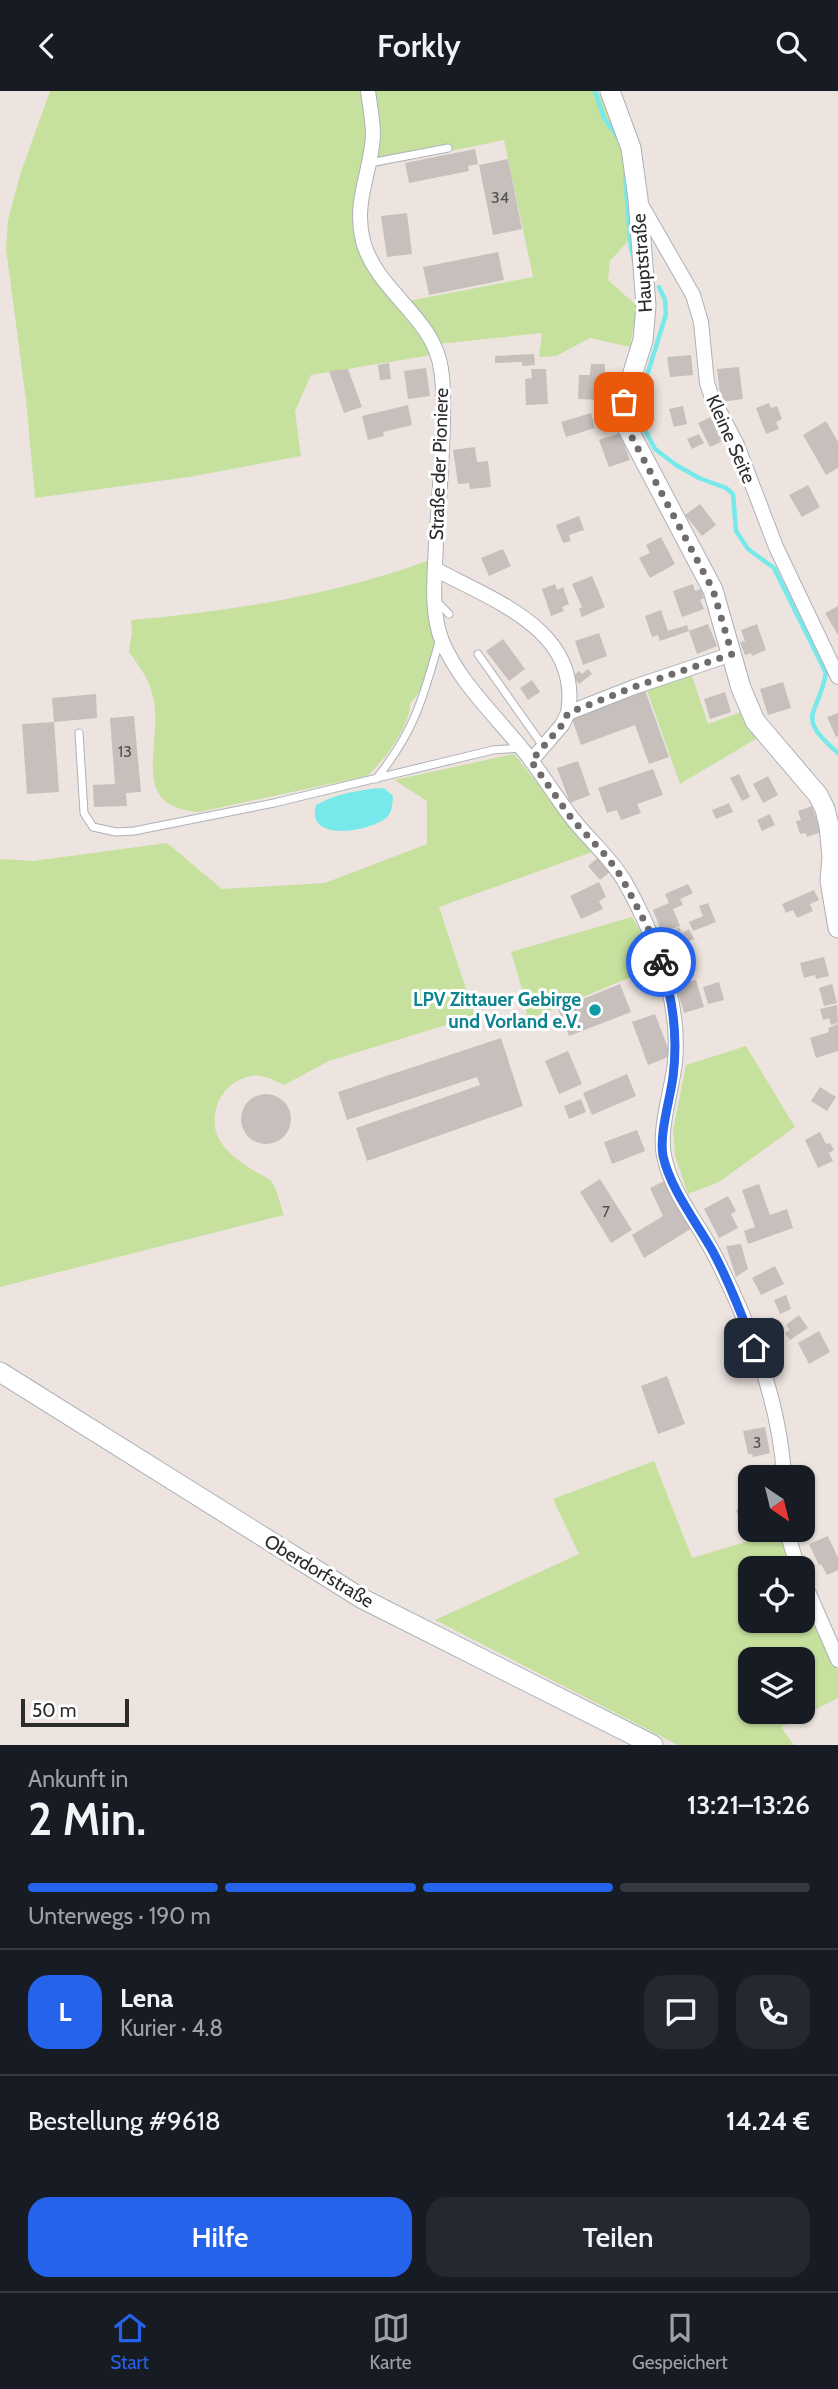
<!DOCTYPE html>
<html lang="de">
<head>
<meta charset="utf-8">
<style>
	body { margin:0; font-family:Cabin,sans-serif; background:#242831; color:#f1f3f6; height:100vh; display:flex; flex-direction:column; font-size:26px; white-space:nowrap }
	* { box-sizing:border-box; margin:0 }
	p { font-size:23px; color:#9ea1a6 }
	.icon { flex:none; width:38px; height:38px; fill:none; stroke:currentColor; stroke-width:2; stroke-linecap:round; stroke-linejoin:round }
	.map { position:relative; height:1654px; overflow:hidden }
	.sheet { display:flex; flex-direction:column; background:#171b24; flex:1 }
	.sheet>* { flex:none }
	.needle { width:46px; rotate:145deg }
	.controls { position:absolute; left:738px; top:1374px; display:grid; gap:14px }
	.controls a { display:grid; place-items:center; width:77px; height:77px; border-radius:14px; background:#171b24; box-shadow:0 2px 5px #0004; font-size:35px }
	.scale { position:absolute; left:21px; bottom:18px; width:108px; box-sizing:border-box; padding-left:7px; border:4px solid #2c2c2c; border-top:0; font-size:19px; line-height:24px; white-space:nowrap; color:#2c2c2c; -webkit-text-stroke:5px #fff; paint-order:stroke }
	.pin { position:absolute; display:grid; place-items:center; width:60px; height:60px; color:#fff; margin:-30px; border-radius:14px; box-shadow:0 4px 10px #0006 }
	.courier { position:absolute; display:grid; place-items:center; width:70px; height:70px; margin:-35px; border:5px solid #2563eb; border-radius:50%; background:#fff; color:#222; box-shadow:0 2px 9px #0007 }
	.head em { font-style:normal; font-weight:600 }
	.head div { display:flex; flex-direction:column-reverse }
	.head { display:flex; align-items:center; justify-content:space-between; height:119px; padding:0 28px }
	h1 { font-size:46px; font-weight:600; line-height:52px }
	.bar { display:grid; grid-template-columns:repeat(4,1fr); gap:10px 7px; align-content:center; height:84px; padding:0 28px }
	.bar i { height:9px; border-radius:5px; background:#363941 }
	.bar .selected { background:#2563eb }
	.bar p { grid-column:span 4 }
	.line { display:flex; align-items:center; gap:18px; padding:0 28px; border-top:2px solid #363941 }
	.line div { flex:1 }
	.round { display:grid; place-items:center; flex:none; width:74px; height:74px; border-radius:21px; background:#242831 }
	.primary-button { display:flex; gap:14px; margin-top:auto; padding:14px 28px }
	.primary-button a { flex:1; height:80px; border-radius:21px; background:#2563eb; color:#fff; font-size:28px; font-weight:600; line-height:80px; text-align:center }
	.primary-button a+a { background:#242831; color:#f1f3f6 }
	header { display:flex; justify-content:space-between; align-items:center; height:91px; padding:0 28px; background:#171b24; font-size:32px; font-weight:600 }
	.dock { display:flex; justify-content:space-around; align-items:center; height:98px; border-top:2px solid #363941; background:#171b24; font-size:19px; color:#9ea1a6 }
	.dock a { display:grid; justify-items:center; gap:4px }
	.dock .selected { color:#2563eb }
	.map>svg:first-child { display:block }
</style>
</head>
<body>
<header><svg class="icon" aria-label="back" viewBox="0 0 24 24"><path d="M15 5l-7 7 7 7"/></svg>Forkly<svg class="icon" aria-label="search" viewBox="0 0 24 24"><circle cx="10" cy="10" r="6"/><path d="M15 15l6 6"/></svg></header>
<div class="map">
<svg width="838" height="1654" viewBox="0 0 838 1654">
	<rect width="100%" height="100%" fill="#ede4df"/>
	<path fill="#c6e19e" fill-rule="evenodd" d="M50 0H364L371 29 354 119 372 184 422 246 432 264 311 284 295 320 301 365 189 386 35 407 26 309 6 158 8 129 21 81Z
		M372 0H598L617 41 628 86 634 143 610 170 608 189 637 215 630 256 590 247 556 265 539 266 542 242 438 253 403 211 533 186 504 49 369 77Z
		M430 469C432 494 438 521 437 547 436 567 425 599 410 612 411 634 384 670 367 685L199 721C133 716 158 665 155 620 153 593 144 582 129 561L132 540 131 529C232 520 335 504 430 469Z
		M690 579 708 633 744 620 759 646 680 693 645 594Z
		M514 663 592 761 439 816 475 925 329 970 284 994C270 987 259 981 244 987 230 992 220 1003 216 1018 208 1049 232 1066 256 1081 260 1083 266 1086 270 1089 277 1096 280 1114 284 1124L0 1196V768L33 770 167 752 222 798 325 792 427 753V710L394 689Z
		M632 826 644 847 653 877 527 929 525 908 511 861Z
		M746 955 795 1036 719 1091 688 1103 675 1065 673 1039 686 974Z
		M654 1370 692 1467 779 1441 794 1477H751V1530H803V1499L838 1580V1607L781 1636 794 1654H678L435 1529 579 1463 553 1408ZM751 1568H803V1620H751Z"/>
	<path fill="#77e9ea" d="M384 697 393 705C392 714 393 720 387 726 373 740 305 753 316 714 335 703 362 698 384 697Z"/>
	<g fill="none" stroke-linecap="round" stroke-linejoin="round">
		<path stroke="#77e9ea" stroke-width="4.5" d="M595 0 604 27 619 48
			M625 84 631 157 634 169
			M659 196 665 209 666 223 637 317 644 337 655 358 676 374 699 387 726 397 733 403 736 440 748 458 774 477 826 582C818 626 794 624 838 662"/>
	</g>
	<path fill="#c6bfbb" d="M475 58 478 73 468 75 469 80 409 92 405 72Z
		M508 68 522 138 493 144 479 74Z
		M407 122 412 163 387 166 381 125Z
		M498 161 504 189 429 204 423 176Z
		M534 263 535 274 522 275V271L495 272V265Z
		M691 264 693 284 670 286 667 266Z
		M389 272 391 288 380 289 378 274Z
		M591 273H605L604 309 578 308 579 284H590Z
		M739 276 743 308 721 311 717 278Z
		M426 277 430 305 408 308 404 280Z
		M348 278 362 316 344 322 329 280Z
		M531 278H546L548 313 526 314 525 288 532 287Z
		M769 312 771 317 777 315 782 328 776 331 779 338 766 343 756 317Z
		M408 314 412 334 383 341 384 345 368 349 362 325Z
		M683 315 687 333 674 336 669 318Z
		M591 322 595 337 566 346 561 331Z
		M711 326 723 350 710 356 698 332Z
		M826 330 838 351V377L826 384 803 344Z
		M620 342 630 369 609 376 599 349Z
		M699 343 704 352 692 358 687 348Z
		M475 356 477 371 488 370 491 396 470 398 469 392 458 393 453 359Z
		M808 394 820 416 802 426 789 404Z
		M700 413 716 434 702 445 685 424Z
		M579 425 584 439 569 444 571 450 563 452 556 434Z
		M661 446 675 473 650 487 639 467 650 462 646 454Z
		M503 458 511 475 489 485 481 467Z
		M592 485 605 516 582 526 579 518 582 516 572 493Z
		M555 493 557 499 563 496 569 513 562 516 564 520 551 525 542 498Z
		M693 493 695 500 701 498 704 507 700 509 704 518 682 526 673 500Z
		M838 515V544L825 522Z
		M661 519 668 540 687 534 689 540 660 550 658 544 652 546 645 525Z
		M708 533 717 555 697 563 689 540Z
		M757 533 766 559 752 565 751 562 745 564 740 551 745 550 741 539Z
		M599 542 607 565 583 574 575 550Z
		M503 548 525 578 509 590 486 560Z
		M588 578 592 583 579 593 573 585 579 580 582 583Z
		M532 589 540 601 528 609 520 597Z
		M783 591 791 617 768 624 760 598Z
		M645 599 669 666 649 673 635 634 581 654 571 625Z
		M725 601 731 621 710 628 704 608Z
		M96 603 97 627 54 631 52 607Z
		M838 622V645L836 646 827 626Z
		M134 625 141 701 126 702 127 715 94 716 93 694 115 693 110 627Z
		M54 631 59 701 27 703 22 633Z
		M578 670 590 704 570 712 557 677Z
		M653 678 663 704 637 713 641 722 621 729 617 719 607 722 598 697Z
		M739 683 750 706 742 710 730 687Z
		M768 685 778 704 763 712 753 693Z
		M729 712 733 721 716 728 712 719Z
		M812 715 821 741 807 746 806 742 800 743 796 730 801 729 798 720Z
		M770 723 775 734 762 740 757 729Z
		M599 766 611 780 600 789 588 775Z
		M599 791 606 806 599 810 603 818 581 828 570 805Z
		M688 793 693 802 680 808 683 814 673 818 680 835 662 842 653 819 669 812 665 803Z
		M814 799 819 809 810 813 813 820 797 827 793 819 786 822 782 813Z
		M708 812 716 831 693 840 689 831 703 825 699 815Z
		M679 836 682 842 689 838 694 848 678 854 672 840Z
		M824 866 829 885 816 888 815 884 804 887 800 872Z
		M696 889 704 916 684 922 676 895Z
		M719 891 724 909 708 913 703 896Z
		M620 893 631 921 569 945 558 918Z
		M832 893 837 912 824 915 819 897Z
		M837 914 838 932 831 934 829 927 823 929 820 918Z
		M655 923 671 965 648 974 632 931Z
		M838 933V960L816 967 810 947 829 941 828 937Z
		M501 947 523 1015 367 1070 356 1037 480 994 477 986 347 1029 338 1001Z
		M568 960 582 993 559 1003 545 970Z
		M627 983 636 1005 592 1024 583 1002Z
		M820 996 836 1006 827 1020 811 1010Z
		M241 1028a25 25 0 1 1 50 0a25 25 0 1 1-50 0Z
		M581 1008 586 1021 569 1028 564 1015Z
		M637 1039 645 1060 612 1073 604 1051Z
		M820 1041 826 1053 830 1052 834 1059 829 1062 833 1070 818 1077 805 1049Z
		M600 1088 632 1139 611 1152 580 1101Z
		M668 1088 692 1137 644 1167 632 1144 663 1125 650 1097Z
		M759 1093 770 1124 787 1118 793 1137 748 1153 744 1140 755 1136 742 1099Z
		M728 1105 736 1120 731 1123 738 1137 719 1147 704 1118Z
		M741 1153 748 1178 736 1186 726 1155Z
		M775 1175 784 1193 761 1204 752 1187Z
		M786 1204 791 1218 780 1223 774 1209Z
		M799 1224 808 1237 790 1249 785 1242 790 1239 786 1234Z
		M773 1226 783 1250 765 1257 755 1234Z
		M819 1240 830 1261 809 1273 798 1252Z
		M667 1285 685 1333 658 1343 641 1295Z
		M765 1336 770 1362 753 1366 752 1363H748L743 1340Z
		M751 1413V1432L742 1435 736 1419Z
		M828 1445 838 1467V1479L827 1484 821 1473 819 1474 809 1453Z"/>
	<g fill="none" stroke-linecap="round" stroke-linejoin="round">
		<defs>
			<path id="lane" d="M370 72 448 57
				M437 511 449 523
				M478 563 543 655
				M79 642 84 722 93 736 116 741 134 740 274 712 493 659 521 657
				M376 688C414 641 423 608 439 551"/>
			<path id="street" d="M368 0C370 15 373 30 373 45 371 82 353 111 363 150 376 200 434 226 441 278 444 295 443 313 443 331 442 371 439 411 436 452 435 483 430 520 442 550 459 591 495 624 523 659 541 681 555 705 572 727 589 749 611 767 625 791 655 845 681 909 675 971 672 1000 657 1041 665 1069 673 1103 698 1132 714 1163 748 1229 780 1311 784 1386
				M639 110 693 204 701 231 707 292 711 304 737 354 776 456 838 586
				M435 478C494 510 582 539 568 622
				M531 670 562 634 568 622 634 596 732 563
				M786 1438 798 1477
				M803 1489 838 1569"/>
			<path id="secondary" d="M610 0 631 57 638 108 646 215 643 249 624 311 623 323 627 336 713 499 741 597 755 630 818 704 825 718 829 735 832 766 830 790 838 837
				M0 1281 361 1507 653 1654"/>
		</defs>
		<use href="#lane" stroke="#acb1b8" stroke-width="9"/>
		<use href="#street" stroke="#acb1b8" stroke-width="16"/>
		<use href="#secondary" stroke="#acb1b8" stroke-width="21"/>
		<use href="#lane" stroke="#fff" stroke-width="7"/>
		<use href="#street" stroke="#fff" stroke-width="14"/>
		<use href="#secondary" stroke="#fff" stroke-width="19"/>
	</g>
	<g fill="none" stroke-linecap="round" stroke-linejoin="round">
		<path stroke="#706c6b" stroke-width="7" stroke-dasharray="0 12.6" d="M624 311 623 323 627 337 713 499 732 563 634 596 568 622 562 634 531 670 572 728 608 767 622 787 650 841 661 871"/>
		<path stroke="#2563eb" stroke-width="9" d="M661 871C673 908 678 947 673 986 670 1009 659 1043 663 1065 670 1097 696 1131 712 1159 729 1190 742 1224 754 1257"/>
	</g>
	<circle fill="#0f9aa8" stroke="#fff" stroke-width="2.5" cx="595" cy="919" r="7"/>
	<g text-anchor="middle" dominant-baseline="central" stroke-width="6" stroke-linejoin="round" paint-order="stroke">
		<g font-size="16" fill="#525150">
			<text x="500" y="106">34</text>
			<text x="125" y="660">13</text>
			<text x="606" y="1120">7</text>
			<text x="757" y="1351">3</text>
		</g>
		<g font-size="19" fill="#2c2c2c" stroke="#fff">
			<text transform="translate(642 172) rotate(-94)">Hauptstraße</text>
			<text transform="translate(731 348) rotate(66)">Kleine Seite</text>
			<text transform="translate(439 373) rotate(-88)">Straße der Pioniere</text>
			<text transform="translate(319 1480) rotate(31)">Oberdorfstraße</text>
		</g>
		<g font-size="19" font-weight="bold" fill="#0d838f" stroke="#fff" text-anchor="end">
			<text x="581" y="908">LPV Zittauer Gebirge<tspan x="581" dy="22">und Vorland e.V.</tspan></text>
		</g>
	</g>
</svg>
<div class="controls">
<a><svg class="needle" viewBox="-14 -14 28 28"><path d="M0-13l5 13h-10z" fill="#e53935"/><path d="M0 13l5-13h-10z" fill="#9ea1a6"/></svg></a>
<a><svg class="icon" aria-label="locate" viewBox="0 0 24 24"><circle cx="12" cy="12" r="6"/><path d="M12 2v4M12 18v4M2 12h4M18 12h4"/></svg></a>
<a><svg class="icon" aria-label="layers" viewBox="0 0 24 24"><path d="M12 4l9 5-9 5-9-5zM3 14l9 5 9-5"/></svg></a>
</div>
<div class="scale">50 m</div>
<div class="pin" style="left:624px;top:311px;background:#ea580c"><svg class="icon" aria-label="bag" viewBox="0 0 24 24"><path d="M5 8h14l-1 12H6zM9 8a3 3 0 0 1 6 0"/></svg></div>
<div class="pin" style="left:754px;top:1257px;background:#1f2937"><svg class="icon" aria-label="home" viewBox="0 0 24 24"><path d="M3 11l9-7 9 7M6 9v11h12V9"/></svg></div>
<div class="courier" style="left:661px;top:871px"><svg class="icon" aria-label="bike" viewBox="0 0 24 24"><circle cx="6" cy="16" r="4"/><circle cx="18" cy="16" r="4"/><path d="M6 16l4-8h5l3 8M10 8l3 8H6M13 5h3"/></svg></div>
</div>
<section class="sheet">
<div class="head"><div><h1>2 Min.</h1><p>Ankunft in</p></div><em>13:21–13:26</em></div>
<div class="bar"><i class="selected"></i><i class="selected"></i><i class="selected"></i><i></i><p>Unterwegs · 190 m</p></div>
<div class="line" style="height:126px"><b class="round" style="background:#2563eb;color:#fff">L</b><div><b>Lena</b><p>Kurier · 4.8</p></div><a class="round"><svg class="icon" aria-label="chat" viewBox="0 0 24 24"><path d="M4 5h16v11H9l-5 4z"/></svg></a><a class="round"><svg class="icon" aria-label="phone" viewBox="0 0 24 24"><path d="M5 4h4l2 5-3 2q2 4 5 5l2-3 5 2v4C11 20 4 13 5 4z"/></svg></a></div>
<div class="line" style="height:91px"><div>Bestellung #9618</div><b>14.24 €</b></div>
<div class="primary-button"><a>Hilfe</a><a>Teilen</a></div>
</section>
<nav class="dock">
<a class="selected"><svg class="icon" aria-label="home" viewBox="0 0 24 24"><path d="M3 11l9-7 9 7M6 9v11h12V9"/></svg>Start</a>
<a><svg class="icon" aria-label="map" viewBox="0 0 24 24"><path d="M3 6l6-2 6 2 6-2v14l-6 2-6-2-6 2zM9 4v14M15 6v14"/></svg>Karte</a>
<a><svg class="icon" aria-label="saved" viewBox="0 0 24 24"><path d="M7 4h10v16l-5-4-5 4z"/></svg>Gespeichert</a>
</nav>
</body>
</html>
